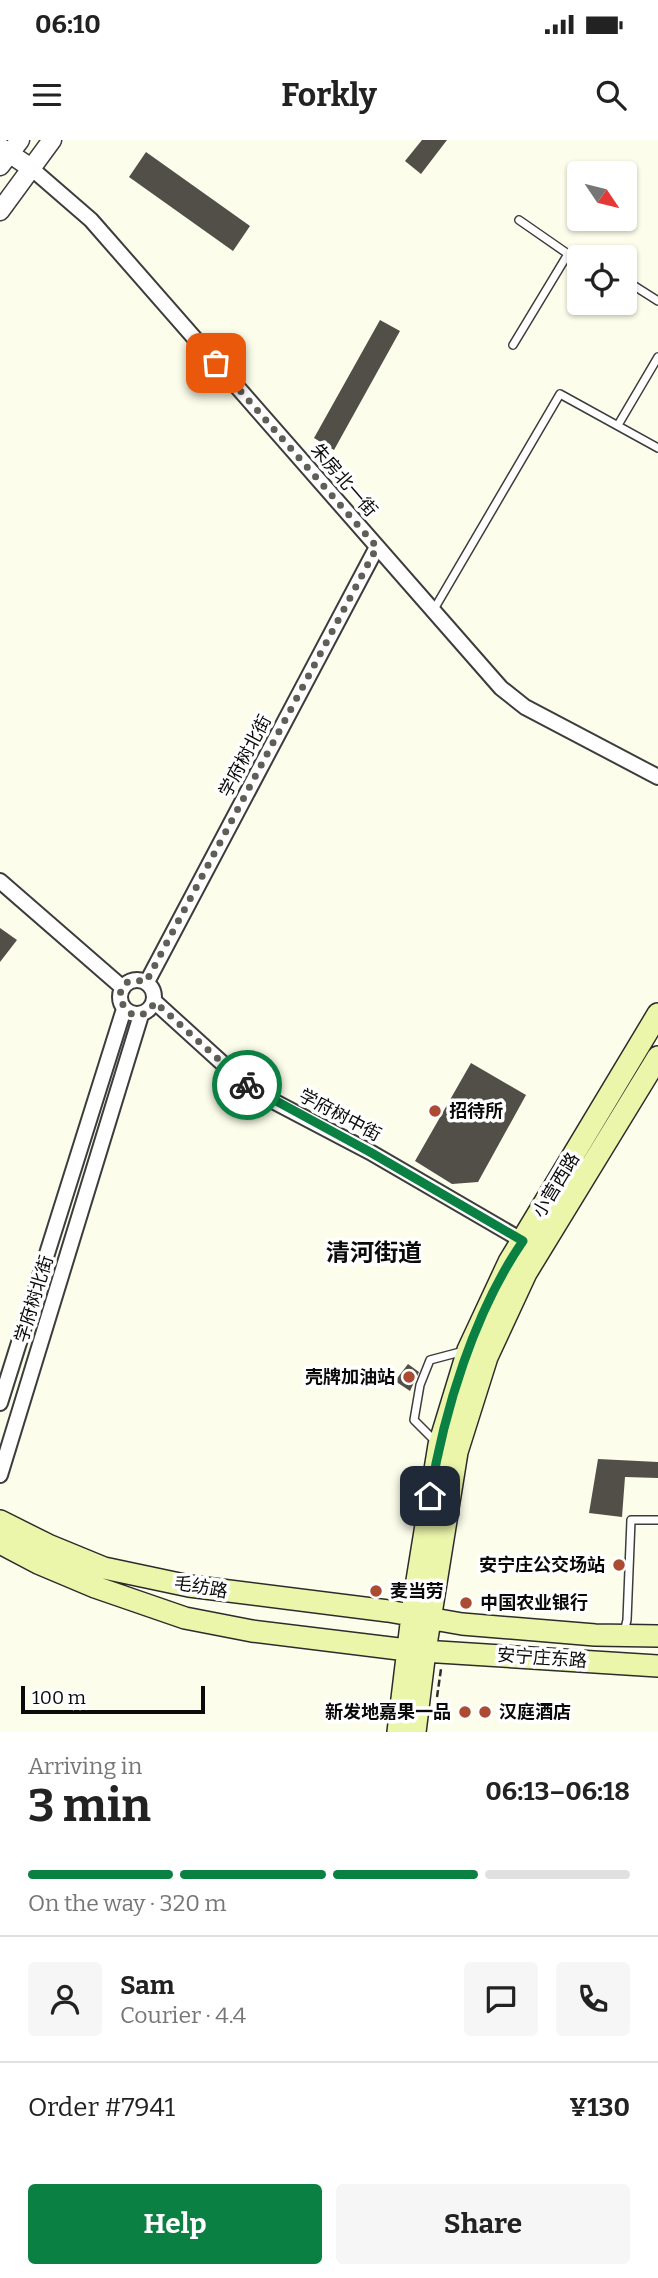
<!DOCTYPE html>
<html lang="en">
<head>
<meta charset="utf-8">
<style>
	body { margin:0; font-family:Bitter,"Noto Sans SC",serif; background:#f6f6f6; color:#222; height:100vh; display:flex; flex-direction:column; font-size:26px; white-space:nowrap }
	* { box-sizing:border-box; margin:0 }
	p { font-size:23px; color:#767676 }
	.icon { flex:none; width:38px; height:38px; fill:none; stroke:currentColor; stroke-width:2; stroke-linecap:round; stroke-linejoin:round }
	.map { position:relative; height:1592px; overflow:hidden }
	.sheet { display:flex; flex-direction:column; background:#fff; flex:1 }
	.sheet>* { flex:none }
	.needle { width:46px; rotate:125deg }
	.fabs { position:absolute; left:567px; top:21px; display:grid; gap:14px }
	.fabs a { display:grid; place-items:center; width:70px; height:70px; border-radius:7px; background:#fff; box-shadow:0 2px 5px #0004; font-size:35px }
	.scale { position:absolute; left:21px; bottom:18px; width:184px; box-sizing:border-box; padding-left:7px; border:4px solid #0a0a0a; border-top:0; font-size:19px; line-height:24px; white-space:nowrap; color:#0a0a0a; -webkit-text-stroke:5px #fff; paint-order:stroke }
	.pin { position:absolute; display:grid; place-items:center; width:60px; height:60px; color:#fff; margin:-30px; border-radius:14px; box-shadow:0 4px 10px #0006 }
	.courier { position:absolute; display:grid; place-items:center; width:70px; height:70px; margin:-35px; border:5px solid #0b8043; border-radius:50%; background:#fff; color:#222; box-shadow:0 2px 9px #0007 }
	.summary em { font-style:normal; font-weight:700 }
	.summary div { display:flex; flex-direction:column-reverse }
	.summary { display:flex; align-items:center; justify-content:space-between; height:119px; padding:0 28px }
	h1 { font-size:46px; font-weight:700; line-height:52px }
	.bar { display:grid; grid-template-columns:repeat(4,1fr); gap:10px 7px; align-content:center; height:84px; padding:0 28px }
	.bar i { height:9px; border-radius:5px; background:#e0e0e0 }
	.bar .on { background:#0b8043 }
	.bar p { grid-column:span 4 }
	.line { display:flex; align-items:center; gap:18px; padding:0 28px; border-top:2px solid #e0e0e0 }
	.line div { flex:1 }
	.round { display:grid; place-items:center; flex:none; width:74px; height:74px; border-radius:7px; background:#f6f6f6 }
	.primary-button { display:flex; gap:14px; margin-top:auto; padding:14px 28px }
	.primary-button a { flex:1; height:80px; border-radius:7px; background:#0b8043; color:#fff; font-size:28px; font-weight:700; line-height:80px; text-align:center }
	.primary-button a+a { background:#f6f6f6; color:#222 }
	.status { display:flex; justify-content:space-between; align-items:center; height:49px; padding:0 35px; background:#fff; direction:ltr }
	.status svg { height:19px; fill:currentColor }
	header { display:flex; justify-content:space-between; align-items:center; height:91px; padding:0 28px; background:#fff; font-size:32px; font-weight:700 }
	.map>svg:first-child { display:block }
</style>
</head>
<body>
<div class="status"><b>06:10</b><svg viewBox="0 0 49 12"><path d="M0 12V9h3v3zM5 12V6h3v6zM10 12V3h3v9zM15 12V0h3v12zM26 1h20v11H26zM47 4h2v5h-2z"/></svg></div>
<header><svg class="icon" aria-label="menu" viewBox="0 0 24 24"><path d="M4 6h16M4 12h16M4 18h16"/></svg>Forkly<svg class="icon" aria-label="search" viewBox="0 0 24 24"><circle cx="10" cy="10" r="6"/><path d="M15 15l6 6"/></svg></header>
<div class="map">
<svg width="658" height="1592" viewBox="0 0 658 1592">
	<rect width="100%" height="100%" fill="#fcfdea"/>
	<path fill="#524e48" d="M422 0H447L421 34 405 21Z
		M146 12 250 86 233 111 129 37Z
		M380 180 400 191 334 310 314 298Z
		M0 788 17 800 0 822Z
		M471 923 526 955 478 1042 452 1044 415 1021Z
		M408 1224 419 1232 410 1251 395 1241Z
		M598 1319 658 1322V1338L625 1337 622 1377 589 1373Z"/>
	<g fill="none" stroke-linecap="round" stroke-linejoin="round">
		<defs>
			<path id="service" d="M519 80 568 114 579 118
				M625 140 658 161
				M513 205 568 114
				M618 285 658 217
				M433 471 560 254 658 308
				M436 1302 414 1280 420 1245 430 1220 464 1211
				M624 1492 627 1480 631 1380H658"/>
			<path id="minor" d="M31 28 91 80 501 548 525 567 658 637
				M0 741 123 848
				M120 857a17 17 0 1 1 34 0a17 17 0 1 1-34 0Z
				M147 842 377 407
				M155 862 252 950 370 1012 523 1101
				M0 1263 124 869
				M0 1335 141 875"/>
			<path id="tertiary" d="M0 7 31 28
				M0 26 20 0
				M0 71 52 0"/>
			<path id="secondary" d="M0 1381 48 1405 104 1428 189 1446 388 1471 462 1484 595 1495 658 1496
				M0 1403 38 1423 95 1447 185 1478 252 1491 407 1510 658 1526
				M398 1592 414 1459 439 1305 468 1210 509 1122 658 874
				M415 1592 425 1511 457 1312 487 1217 526 1133 658 917"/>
		</defs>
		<use href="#service" stroke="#3d3d3d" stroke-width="10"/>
		<use href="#minor" stroke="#3d3d3d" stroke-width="18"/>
		<use href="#tertiary" stroke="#3d3d3d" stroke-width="21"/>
		<use href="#secondary" stroke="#2c2c2c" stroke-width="24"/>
		<path stroke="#2c2c2c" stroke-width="2.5" stroke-dasharray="7 3.5" stroke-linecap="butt" d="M437 1557 441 1529"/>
		<use href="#service" stroke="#fff" stroke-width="7"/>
		<use href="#minor" stroke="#fff" stroke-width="14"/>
		<use href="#tertiary" stroke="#fff" stroke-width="18"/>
		<use href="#secondary" stroke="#ecf6ab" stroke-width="21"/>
	</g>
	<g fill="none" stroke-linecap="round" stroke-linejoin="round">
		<path stroke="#5f5f58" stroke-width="7" stroke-dasharray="0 12.6" d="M216 223 377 407 146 842C97 829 129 905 155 862L247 945"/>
		<path stroke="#0b8043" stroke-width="9" d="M247 945 370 1012 523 1101C474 1172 444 1271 430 1356"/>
	</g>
	<g fill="#ab4b32" stroke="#fff" stroke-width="2.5">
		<circle cx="435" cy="971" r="7"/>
		<circle cx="409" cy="1237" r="7"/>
		<circle cx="619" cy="1425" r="7"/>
		<circle cx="376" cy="1451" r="7"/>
		<circle cx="466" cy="1463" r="7"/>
		<circle cx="465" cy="1572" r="7"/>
		<circle cx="485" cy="1572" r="7"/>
	</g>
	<g text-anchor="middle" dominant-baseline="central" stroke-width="7" stroke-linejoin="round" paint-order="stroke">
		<g font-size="18" fill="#0a0a0a" stroke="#fff">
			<text transform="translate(344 340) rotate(49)">朱房北一街</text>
			<text transform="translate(245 616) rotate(-62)">学府树北街</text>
			<text transform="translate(340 975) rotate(28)">学府树中街</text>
			<text transform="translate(556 1045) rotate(-59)">小营西路</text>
			<text transform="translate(34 1159) rotate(-73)">学府树北街</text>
			<text transform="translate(201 1447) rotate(10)">毛纺路</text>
			<text transform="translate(542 1518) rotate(4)">安宁庄东路</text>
		</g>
		<g font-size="18" font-weight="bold" fill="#0a0a0a" stroke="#fff" text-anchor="start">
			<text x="449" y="971">招待所</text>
			<text x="395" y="1237" text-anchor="end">壳牌加油站</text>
			<text x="605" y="1425" text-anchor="end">安宁庄公交场站</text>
			<text x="390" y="1451">麦当劳</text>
			<text x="480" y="1463">中国农业银行</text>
			<text x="451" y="1572" text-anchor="end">新发地嘉果一品</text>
			<text x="499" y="1572">汉庭酒店</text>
		</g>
		<g font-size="24" font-weight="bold" fill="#0a0a0a" stroke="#fff">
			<text x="374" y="1113">清河街道</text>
		</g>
	</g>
</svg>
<div class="fabs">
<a><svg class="needle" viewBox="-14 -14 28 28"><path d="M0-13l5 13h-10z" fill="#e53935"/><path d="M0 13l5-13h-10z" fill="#767676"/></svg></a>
<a><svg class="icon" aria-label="locate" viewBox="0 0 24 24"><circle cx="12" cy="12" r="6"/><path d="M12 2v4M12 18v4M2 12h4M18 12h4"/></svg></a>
</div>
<div class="scale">100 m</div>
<div class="pin" style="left:216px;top:223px;background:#ea580c"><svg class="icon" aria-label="bag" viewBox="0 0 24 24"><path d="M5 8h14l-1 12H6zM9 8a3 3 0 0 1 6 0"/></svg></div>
<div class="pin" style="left:430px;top:1356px;background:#1f2937"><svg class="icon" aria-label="home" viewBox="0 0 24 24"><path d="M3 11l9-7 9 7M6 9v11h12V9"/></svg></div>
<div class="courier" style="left:247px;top:945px"><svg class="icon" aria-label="bike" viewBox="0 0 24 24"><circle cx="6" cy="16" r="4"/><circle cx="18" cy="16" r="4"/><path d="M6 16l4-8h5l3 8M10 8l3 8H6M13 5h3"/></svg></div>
</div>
<section class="sheet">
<div class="summary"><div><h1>3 min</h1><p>Arriving in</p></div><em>06:13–06:18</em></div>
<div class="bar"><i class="on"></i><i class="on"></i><i class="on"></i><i></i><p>On the way · 320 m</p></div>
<div class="line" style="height:126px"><a class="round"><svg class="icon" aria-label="person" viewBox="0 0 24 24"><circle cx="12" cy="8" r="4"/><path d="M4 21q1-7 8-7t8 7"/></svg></a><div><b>Sam</b><p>Courier · 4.4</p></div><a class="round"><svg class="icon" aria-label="chat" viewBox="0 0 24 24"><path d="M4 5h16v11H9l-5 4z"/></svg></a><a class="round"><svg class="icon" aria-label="phone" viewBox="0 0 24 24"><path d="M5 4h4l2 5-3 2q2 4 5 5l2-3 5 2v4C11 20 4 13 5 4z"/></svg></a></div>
<div class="line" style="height:91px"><div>Order #7941</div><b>¥130</b></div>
<div class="primary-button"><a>Help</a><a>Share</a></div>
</section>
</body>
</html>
